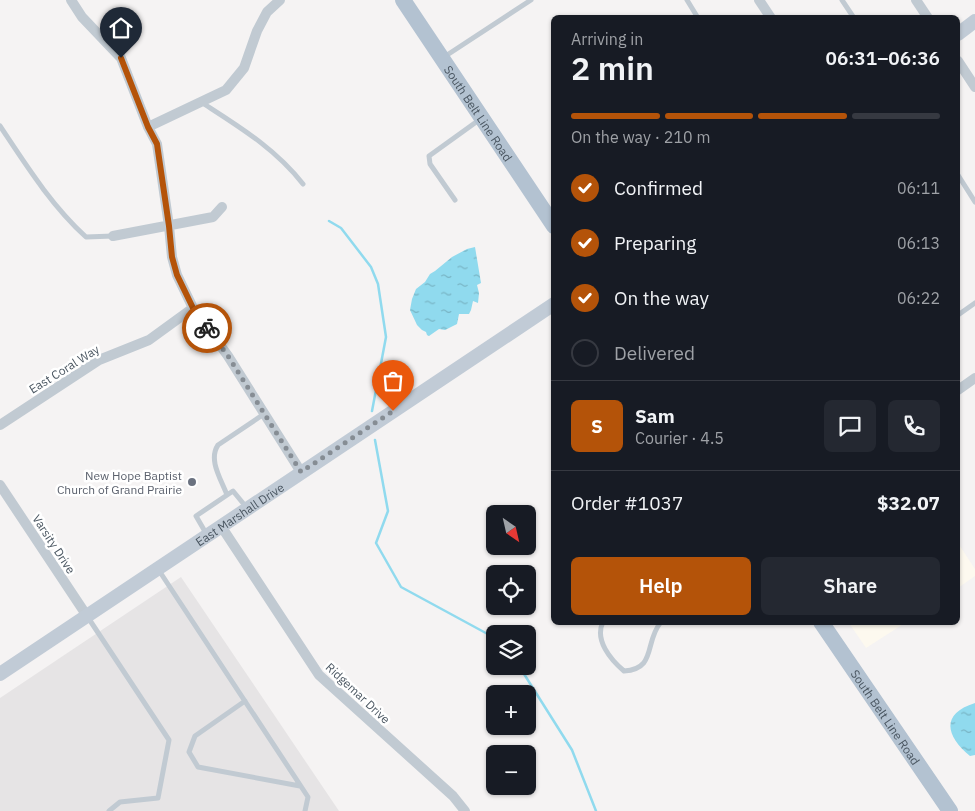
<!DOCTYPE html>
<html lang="en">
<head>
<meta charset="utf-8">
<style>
	body { margin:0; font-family:"IBM Plex Sans",sans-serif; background:#242831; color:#f1f3f6; height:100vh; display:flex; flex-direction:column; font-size:19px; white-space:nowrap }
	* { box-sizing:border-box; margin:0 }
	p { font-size:16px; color:#9ea1a6 }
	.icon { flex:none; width:28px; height:28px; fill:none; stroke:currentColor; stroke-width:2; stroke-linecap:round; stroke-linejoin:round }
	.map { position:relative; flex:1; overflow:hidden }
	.drawer { position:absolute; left:551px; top:15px; width:409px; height:610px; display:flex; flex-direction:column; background:#171b24; border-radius:8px; box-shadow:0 1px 4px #0004 }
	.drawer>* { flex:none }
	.needle { width:32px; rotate:146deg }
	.buttons { position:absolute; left:486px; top:505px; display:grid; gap:10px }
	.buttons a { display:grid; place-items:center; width:50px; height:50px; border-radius:8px; background:#171b24; box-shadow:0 1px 4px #0004; font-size:25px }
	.pin { position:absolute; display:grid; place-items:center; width:42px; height:42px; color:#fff; margin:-51px -21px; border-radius:50% 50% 50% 0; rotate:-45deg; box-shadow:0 0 5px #0007 }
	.pin .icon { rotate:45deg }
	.courier { position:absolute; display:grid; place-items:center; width:50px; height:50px; margin:-25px; border:4px solid #b45309; border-radius:50%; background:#fff; color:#222; box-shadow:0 1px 6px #0007 }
	.headline em { font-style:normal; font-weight:600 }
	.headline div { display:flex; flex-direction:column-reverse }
	.headline { display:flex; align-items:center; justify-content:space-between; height:85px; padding:0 20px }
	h1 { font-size:32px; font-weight:600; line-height:38px }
	.bar { display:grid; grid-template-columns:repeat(4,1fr); gap:8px 5px; align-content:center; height:60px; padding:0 20px }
	.bar i { height:6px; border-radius:4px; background:#363941 }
	.bar .current { background:#b45309 }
	.bar p { grid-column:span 4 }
	.line { display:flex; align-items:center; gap:12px; padding:0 20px; border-top:1px solid #363941 }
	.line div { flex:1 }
	.round { display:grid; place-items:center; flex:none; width:52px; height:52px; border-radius:8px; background:#242831 }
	ol { padding:0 20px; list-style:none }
	li { display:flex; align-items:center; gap:15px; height:55px }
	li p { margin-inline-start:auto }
	li .icon { padding:5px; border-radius:50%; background:#b45309; color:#fff; stroke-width:4 }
	li:last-child { color:#9ea1a6 }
	li i { width:28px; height:28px; border:2px solid #363941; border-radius:50% }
	.primary-button { display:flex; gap:10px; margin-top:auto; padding:10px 20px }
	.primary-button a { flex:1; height:58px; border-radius:8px; background:#b45309; color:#fff; font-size:20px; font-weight:600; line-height:58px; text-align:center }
	.primary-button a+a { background:#242831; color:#f1f3f6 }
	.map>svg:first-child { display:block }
</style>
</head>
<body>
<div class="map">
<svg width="975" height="811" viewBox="0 0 975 811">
	<defs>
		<pattern id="water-ripples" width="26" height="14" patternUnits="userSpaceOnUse" patternTransform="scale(1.25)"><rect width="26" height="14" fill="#90daee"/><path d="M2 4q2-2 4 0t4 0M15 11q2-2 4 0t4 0" fill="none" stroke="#78b4c4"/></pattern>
	</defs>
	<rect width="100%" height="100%" fill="#f5f3f3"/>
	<path fill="#fdf9ef" d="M958 543 975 569V576L958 588Z
		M849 623H905L866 648Z"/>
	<path fill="#e6e4e5" d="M181 577 339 811H0V698Z"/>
	<path fill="url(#water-ripples)" d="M475 247 481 283 477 285 479 293 478 303 473 301 471 310 469 314H459L457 324 445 330 439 329 429 336 427 335 426 332 422 330 417 325 410 310 412 299 416 289 425 282 430 274 435 271 452 257 467 249Z
		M975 703V755L970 756C946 736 940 714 975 703Z"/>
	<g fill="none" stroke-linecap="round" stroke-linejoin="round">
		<path stroke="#90daee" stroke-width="2.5" d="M329 221 341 228 371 267 378 284 386 337 372 411
			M375 440 388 511 376 543 401 587 495 638
			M519 666 572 750 596 811"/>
		<path stroke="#c1cad2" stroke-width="5" d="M687 0 698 18
			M842 0 854 18
			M444 57 531 0
			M201 102C238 126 275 148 303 184
			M0 126C26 165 51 205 86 237L113 236
			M958 175 975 202
			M455 200 430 164 429 156 479 120
			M958 315 975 303
			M227 495C221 479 208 460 218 445L264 414
			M207 535 196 516 233 491 247 508
			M158 569 308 797 305 811
			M87 616 169 740 158 798 120 802 109 811
			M603 622C594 640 611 660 624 671 657 669 644 642 661 622
			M245 701 195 736 189 752 198 767 300 786"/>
		<path stroke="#c1cad2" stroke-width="10" d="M71 0 82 17 121 58 148 127 157 144 169 226 172 257 177 275 193 308 228 356 301 472
			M759 0 771 18
			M916 0 928 18
			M958 61 975 87
			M148 127 226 90 244 68 257 31 267 12 280 0
			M113 236 213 217 222 207
			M958 390 975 378
			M0 425 99 360 149 340 193 308
			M0 485 87 616
			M221 526 319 675 453 796 465 811"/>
		<g stroke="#c1cbd6" stroke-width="14">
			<path d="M958 34 975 21"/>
			<path id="s1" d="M0 674 554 304"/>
		</g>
		<g stroke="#b3c2d1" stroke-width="16">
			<path id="s2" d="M403 0 554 226"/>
			<path id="s3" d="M821 622 950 811"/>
		</g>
	</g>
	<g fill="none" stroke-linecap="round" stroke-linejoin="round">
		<path stroke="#868d94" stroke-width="5" stroke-dasharray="0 9" d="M207 328 228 356 301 472 393 411"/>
		<path stroke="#b45309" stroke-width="6" d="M121 58 148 127 157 144 169 226 172 257 177 275 193 308 207 328"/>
	</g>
	<circle fill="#6b7280" stroke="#fff" stroke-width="2" cx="192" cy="482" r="5"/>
	<g text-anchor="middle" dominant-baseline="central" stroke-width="5" stroke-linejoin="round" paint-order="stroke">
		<g font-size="12" fill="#4a5661" stroke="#fff">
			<text stroke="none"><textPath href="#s2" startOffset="136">South Belt Line Road</textPath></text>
			<text transform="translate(64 369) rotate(-32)">East Coral Way</text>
			<text stroke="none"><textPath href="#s1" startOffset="288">East Marshall Drive</textPath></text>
			<text transform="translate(54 544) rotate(57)">Varsity Drive</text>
			<text transform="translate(358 693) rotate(43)">Ridgemar Drive</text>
			<text stroke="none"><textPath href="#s3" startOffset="115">South Belt Line Road</textPath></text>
		</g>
		<g font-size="12" fill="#5b616d" stroke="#fff" text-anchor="end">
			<text x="182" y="475">New Hope Baptist<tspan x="182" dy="14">Church of Grand Prairie</tspan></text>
		</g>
	</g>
</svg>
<div class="buttons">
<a><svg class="needle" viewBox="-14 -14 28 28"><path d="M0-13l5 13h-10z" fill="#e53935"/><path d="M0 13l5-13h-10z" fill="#9ea1a6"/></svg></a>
<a><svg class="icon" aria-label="locate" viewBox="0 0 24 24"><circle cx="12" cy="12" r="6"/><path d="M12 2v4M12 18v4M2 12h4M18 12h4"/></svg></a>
<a><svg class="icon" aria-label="layers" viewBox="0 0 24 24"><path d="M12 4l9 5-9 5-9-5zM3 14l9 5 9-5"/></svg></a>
<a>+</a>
<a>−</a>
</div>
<div class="pin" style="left:393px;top:411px;background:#ea580c"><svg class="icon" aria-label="bag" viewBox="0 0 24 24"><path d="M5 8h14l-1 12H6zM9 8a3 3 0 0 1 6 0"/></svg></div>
<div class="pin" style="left:121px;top:58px;background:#1f2937"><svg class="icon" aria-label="home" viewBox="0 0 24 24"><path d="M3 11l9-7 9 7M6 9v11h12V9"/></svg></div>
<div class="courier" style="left:207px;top:328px"><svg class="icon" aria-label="bike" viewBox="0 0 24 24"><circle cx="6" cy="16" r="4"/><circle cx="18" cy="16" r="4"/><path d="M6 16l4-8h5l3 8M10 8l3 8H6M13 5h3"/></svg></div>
<section class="drawer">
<div class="headline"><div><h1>2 min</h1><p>Arriving in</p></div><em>06:31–06:36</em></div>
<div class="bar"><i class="current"></i><i class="current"></i><i class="current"></i><i></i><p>On the way · 210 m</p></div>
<ol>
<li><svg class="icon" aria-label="check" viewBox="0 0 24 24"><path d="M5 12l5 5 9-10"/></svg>Confirmed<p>06:11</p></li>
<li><svg class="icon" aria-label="check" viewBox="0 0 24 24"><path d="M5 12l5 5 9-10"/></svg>Preparing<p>06:13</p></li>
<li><svg class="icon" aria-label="check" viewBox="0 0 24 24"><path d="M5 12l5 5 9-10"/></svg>On the way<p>06:22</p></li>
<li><i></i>Delivered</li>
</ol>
<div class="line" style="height:90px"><b class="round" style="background:#b45309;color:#fff">S</b><div><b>Sam</b><p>Courier · 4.5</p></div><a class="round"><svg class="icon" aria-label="chat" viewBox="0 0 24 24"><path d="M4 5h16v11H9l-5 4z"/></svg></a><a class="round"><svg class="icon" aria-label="phone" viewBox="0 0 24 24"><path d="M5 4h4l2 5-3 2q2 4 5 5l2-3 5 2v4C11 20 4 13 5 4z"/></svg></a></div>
<div class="line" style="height:65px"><div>Order #1037</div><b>$32.07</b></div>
<div class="primary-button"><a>Help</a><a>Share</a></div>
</section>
</div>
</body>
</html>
